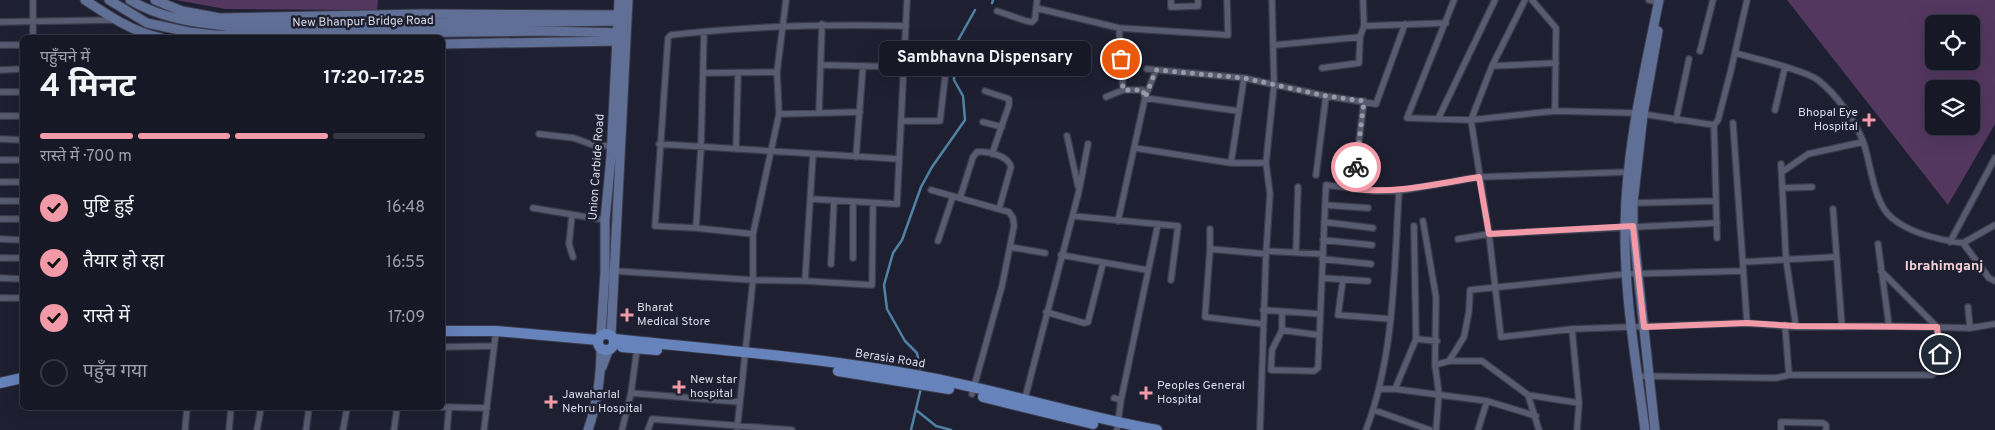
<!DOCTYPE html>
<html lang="hi">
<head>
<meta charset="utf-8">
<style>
	body { margin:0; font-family:Overpass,"Noto Sans Devanagari",sans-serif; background:#1f212e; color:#f1f3f6; height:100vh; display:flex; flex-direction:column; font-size:19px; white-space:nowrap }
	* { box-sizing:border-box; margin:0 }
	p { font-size:16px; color:#9ea0a7 }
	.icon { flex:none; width:28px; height:28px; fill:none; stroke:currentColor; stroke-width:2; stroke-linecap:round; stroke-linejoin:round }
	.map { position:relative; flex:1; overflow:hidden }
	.drawer { position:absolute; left:20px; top:35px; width:425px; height:375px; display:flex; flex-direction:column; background:#161826; border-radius:8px; box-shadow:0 5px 20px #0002,0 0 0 1px #353743 }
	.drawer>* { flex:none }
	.buttons { position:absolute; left:1925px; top:15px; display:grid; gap:10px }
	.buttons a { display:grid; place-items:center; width:55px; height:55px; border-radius:8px; background:#161826; box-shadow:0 5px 20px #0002,0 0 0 1px #353743; font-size:25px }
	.pin { position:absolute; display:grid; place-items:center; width:42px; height:42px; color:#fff; margin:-21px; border:2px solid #fff; border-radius:50%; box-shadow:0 1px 5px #0007 }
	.courier { position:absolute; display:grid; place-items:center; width:50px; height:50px; margin:-25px; border:4px solid #f39aa8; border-radius:50%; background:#fff; color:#222; box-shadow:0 1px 6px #0007 }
	.bubble { position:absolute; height:35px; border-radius:8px; background:#161826; box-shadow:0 5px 20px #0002,0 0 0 1px #353743; font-size:16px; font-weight:700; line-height:35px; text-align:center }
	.headline em { font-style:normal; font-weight:700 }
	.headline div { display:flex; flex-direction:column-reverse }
	.headline { display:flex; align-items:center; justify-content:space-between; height:85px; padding:0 20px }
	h1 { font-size:32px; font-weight:700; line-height:38px }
	.bar { display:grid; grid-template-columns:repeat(4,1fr); gap:8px 5px; align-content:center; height:60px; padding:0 20px }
	.bar i { height:6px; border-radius:4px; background:#353743 }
	.bar .on { background:#f39aa8 }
	.bar p { grid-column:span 4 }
	ol { padding:0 20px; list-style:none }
	li { display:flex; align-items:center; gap:15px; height:55px }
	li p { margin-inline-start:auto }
	li .icon { padding:5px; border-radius:50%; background:#f39aa8; color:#111; stroke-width:4 }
	li:last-child { color:#9ea0a7 }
	li i { width:28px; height:28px; border:2px solid #353743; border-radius:50% }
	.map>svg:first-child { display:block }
</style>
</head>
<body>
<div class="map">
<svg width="1995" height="430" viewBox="0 0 1995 430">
	<rect width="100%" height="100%" fill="#1e2032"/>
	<path fill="#53375f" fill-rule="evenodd" d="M176 0H378L377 10 225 9Z
		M1787 0H1995V124L1948 205ZM1934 24H1971V61H1934ZM1934 89H1971V126H1934Z"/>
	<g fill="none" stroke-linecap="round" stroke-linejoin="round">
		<path stroke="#5082a4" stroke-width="2.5" d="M992 3 993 0
			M921 373 917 353 905 341 887 309 884 285 893 253 902 240 921 187 932 167 965 120 963 96 954 80V63L956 44 975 10
			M916 410 936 426 951 430
			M911 430 921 388"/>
		<defs>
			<path id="street" d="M1171 0V7L1198 6V0
				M1454 0 1407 118 1471 120 1555 111 1636 113 1714 125
				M1525 0 1492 66 1471 120 1489 234 1501 337 1572 329 1747 323 1796 327 1889 326 1970 328 1995 324
				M1532 0 1556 28 1555 111
				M1649 0 1659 2
				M1036 8 1119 28 1228 35 1227 0
				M997 11 1026 21 1032 22 1035 19 1037 0
				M0 22 115 20
				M1364 26 1446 23
				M1119 28 1123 90
				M33 38V0
				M0 45H22
				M1275 45 1360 37
				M1700 51 1713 0
				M1735 53C1756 59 1802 69 1818 80 1837 95 1854 119 1863 141 1871 163 1873 203 1892 218 1910 233 1940 240 1963 243L1989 278 1995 281
				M821 65 904 67
				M1492 66 1556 63
				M1322 68 1359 63 1360 37 1364 26 1363 0
				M1147 69 1244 78 1326 96 1376 104 1405 24
				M0 70 22 69
				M703 73 777 72
				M985 91 1009 99V105L992 154
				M0 92H22
				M1106 97 1123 90H1143L1145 98 1238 111
				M1775 110 1785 67
				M819 113 822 24
				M779 114 860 112
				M0 116H22
				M1438 119 1495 0
				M1676 120 1689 59
				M901 121H940L947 61
				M983 122 1002 127
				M1733 123 1747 323
				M539 134 574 138 593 145 611 146
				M1067 136 1078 186
				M0 139 22 140
				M659 144 899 159
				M1135 148 1231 163H1266
				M736 149 738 73
				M856 157 863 66
				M0 160H22
				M1231 163 1244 78
				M1781 164 1786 259 1796 327
				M1782 172 1808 154 1863 142
				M1316 175 1326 96
				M0 182H22
				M1783 188 1812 187
				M1353 189 1364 101
				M931 190 1009 212 1013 218 1014 226 1002 286 972 394
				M960 198 973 157 977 152C987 151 1008 155 1011 167L999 209
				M811 199 897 204 907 0
				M0 201H22
				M1633 203 1716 201
				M1325 205 1368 208
				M533 208 605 220
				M1833 209 1842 327
				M572 215 569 244 573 257
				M1073 216 1178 226 1171 280
				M0 219H22
				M1118 221 1145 98 1156 70
				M1423 221 1436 297 1435 365 1439 394 1436 430
				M1324 222 1373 228
				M696 228 701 147 704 32
				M1210 229V249L1205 317 1263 324
				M753 234 696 228 655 226 668 38 671 35C749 26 827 24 906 26
				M1717 238 1714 125 1718 120 1731 70 1747 0
				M0 239 22 240
				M1458 239 1489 234 1717 223
				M1323 240 1372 245
				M938 241 953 196
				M1950 242 1995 158
				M1963 243 1995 225
				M1878 244 1889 326
				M1010 247 1045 253
				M1210 249 1266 254 1270 194 1266 163 1274 85 1272 0
				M1266 251 1322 254
				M1296 252 1298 187
				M1061 255 1147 270
				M0 258H22
				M853 258V202
				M1322 259 1371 264
				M1743 262 1835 257
				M831 264 834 201
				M615 271 753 280 805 281 813 154
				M0 278 22 279
				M1322 278 1368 281
				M1343 279 1338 315 1391 319
				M805 281 872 285 873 203
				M0 298H22
				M1968 307 1970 328
				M1263 310 1320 314
				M1046 312 1084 323 1088 322 1103 263
				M1282 312V330L1272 350 1271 370 1314 371 1318 368 1326 185 1375 191H1399L1479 177 1629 172
				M1785 325 1789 375
				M1572 329 1579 403 1577 430
				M1282 330 1318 335
				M1416 339 1437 341
				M442 347 494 346
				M1449 361 1464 337 1469 311 1470 290 1626 274 1743 271
				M1435 365 1449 361H1482L1528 395 1579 403
				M1637 376 1776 378 1789 375H1932L1941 367 1937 327 1881 271
				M1379 389H1395L1487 401 1536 416
				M1395 389 1416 339 1414 226
				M631 393 740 402
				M1528 395 1539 430
				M1114 398 1121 400
				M1024 402 1079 191 1088 144
				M442 407 487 408
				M1374 410 1430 430
				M185 430 187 408
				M229 430 231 408
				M257 430 261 408
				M306 430 309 408
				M343 430 347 408
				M394 430 397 408
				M447 430 449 407
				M484 430 496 331
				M622 430 631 393 637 349
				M648 430 652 419 792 430
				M737 430 753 280V234L779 114 777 72 786 0
				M1117 430 1121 400 1158 224
				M1260 430 1266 254
				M1366 430C1395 354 1394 270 1399 191
				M1478 430 1487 401
				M1781 430V422L1823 423 1826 425V430"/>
			<path id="secondary" d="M85 0C109 16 133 32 161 38
				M109 0 147 23 189 32 215 35 543 31 625 33
				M130 0C160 18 195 23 228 26L626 21
				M155 0 182 11 220 18 423 14 626 15
				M442 44 620 41
				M601 335 605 272V220L611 157 619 0
				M611 335 628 0
				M602 367 609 349
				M588 430C597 404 601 375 601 348
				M1645 430C1636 362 1624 294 1625 225 1626 149 1644 74 1659 0
				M1655 430 1638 274 1633 226V203L1643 115 1658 31"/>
			<path id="primary" d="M442 331H496L598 340
				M598 342a8 8 0 1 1 16 0a8 8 0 1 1-16 0Z
				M614 339C720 350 827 358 931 378 1007 393 1081 416 1157 430
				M622 347 657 350
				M838 371 949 389
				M0 383 22 378
				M983 397 1093 424"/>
		</defs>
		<use href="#street" stroke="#3a3b4a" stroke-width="8"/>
		<use href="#secondary" stroke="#3a3b4a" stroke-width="11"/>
		<use href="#primary" stroke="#3a3b4a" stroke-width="12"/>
		<use href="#street" stroke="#585b70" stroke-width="5.5"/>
		<use href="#secondary" stroke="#5f6f96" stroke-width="9"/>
		<use href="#primary" stroke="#6683bc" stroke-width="10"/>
	</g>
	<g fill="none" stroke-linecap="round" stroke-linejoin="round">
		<path stroke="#989aa8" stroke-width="5" stroke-dasharray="0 9" d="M1121 59 1123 90H1143L1145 98 1156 70 1244 78 1326 96 1364 101 1356 167"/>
		<path stroke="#f39aa8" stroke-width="6" d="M1356 167 1353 189C1396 194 1437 184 1479 177L1489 234 1633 226 1644 327 1747 323 1796 326 1937 327 1940 354"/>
	</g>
	<g fill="#f39aa8" stroke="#1e2032" stroke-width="2">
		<path d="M1866.5 112.5h5v5h5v5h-5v5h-5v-5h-5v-5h5z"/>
		<path d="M624.5 307.5h5v5h5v5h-5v5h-5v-5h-5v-5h5z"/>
		<path d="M676.5 379.5h5v5h5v5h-5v5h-5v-5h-5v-5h5z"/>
		<path d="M1143.5 385.5h5v5h5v5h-5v5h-5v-5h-5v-5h5z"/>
		<path d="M548.5 394.5h5v5h5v5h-5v5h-5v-5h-5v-5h5z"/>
	</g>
	<g text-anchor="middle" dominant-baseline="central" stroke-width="5" stroke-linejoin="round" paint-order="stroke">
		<g font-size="12" fill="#d9dbe7" stroke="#1e2032">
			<text transform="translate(363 22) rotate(-1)">New Bhanpur Bridge Road</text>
			<text transform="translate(597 167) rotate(-86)">Union Carbide Road</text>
			<text transform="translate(890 359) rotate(9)">Berasia Road</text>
		</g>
		<g font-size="12" fill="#d9dbe7" stroke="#1e2032" text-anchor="start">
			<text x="1858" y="113" text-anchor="end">Bhopal Eye<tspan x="1858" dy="14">Hospital</tspan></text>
			<text x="637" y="308">Bharat<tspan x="637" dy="14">Medical Store</tspan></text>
			<text x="690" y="380">New star<tspan x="690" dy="14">hospital</tspan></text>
			<text x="1157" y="386">Peoples General<tspan x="1157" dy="14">Hospital</tspan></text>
			<text x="562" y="395">Jawaharlal<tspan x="562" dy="14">Nehru Hospital</tspan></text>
		</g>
		<g font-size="14" font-weight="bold" fill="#f6d3d7" stroke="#1e2032">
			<text x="1944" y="266">Ibrahimganj</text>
		</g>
	</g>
</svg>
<div class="buttons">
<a><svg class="icon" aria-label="locate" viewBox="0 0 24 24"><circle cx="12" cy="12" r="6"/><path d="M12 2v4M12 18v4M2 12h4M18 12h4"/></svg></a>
<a><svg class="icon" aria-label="layers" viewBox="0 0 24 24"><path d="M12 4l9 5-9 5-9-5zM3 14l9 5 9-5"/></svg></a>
</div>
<div class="pin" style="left:1121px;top:59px;background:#ea580c"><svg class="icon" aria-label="bag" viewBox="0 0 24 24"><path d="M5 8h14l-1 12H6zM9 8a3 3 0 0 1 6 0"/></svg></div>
<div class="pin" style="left:1940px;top:354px;background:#1f2937"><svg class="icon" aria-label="home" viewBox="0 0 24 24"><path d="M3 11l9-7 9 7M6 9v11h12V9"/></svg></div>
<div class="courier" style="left:1356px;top:167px"><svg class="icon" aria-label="bike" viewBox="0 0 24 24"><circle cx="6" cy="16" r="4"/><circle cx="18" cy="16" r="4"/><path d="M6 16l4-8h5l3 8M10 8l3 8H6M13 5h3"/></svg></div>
<div class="bubble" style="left:879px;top:41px;width:212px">Sambhavna Dispensary</div>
<section class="drawer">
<div class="headline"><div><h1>4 मिनट</h1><p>पहुँचने में</p></div><em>17:20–17:25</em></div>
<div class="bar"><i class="on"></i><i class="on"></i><i class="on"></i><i></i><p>रास्ते में · 700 m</p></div>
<ol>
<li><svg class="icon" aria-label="check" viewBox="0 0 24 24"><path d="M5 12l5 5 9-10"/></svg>पुष्टि हुई<p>16:48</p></li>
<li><svg class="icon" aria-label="check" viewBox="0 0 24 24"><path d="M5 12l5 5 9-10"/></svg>तैयार हो रहा<p>16:55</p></li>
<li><svg class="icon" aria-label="check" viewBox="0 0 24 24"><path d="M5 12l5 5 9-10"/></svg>रास्ते में<p>17:09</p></li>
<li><i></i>पहुँच गया</li>
</ol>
</section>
</div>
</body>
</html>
